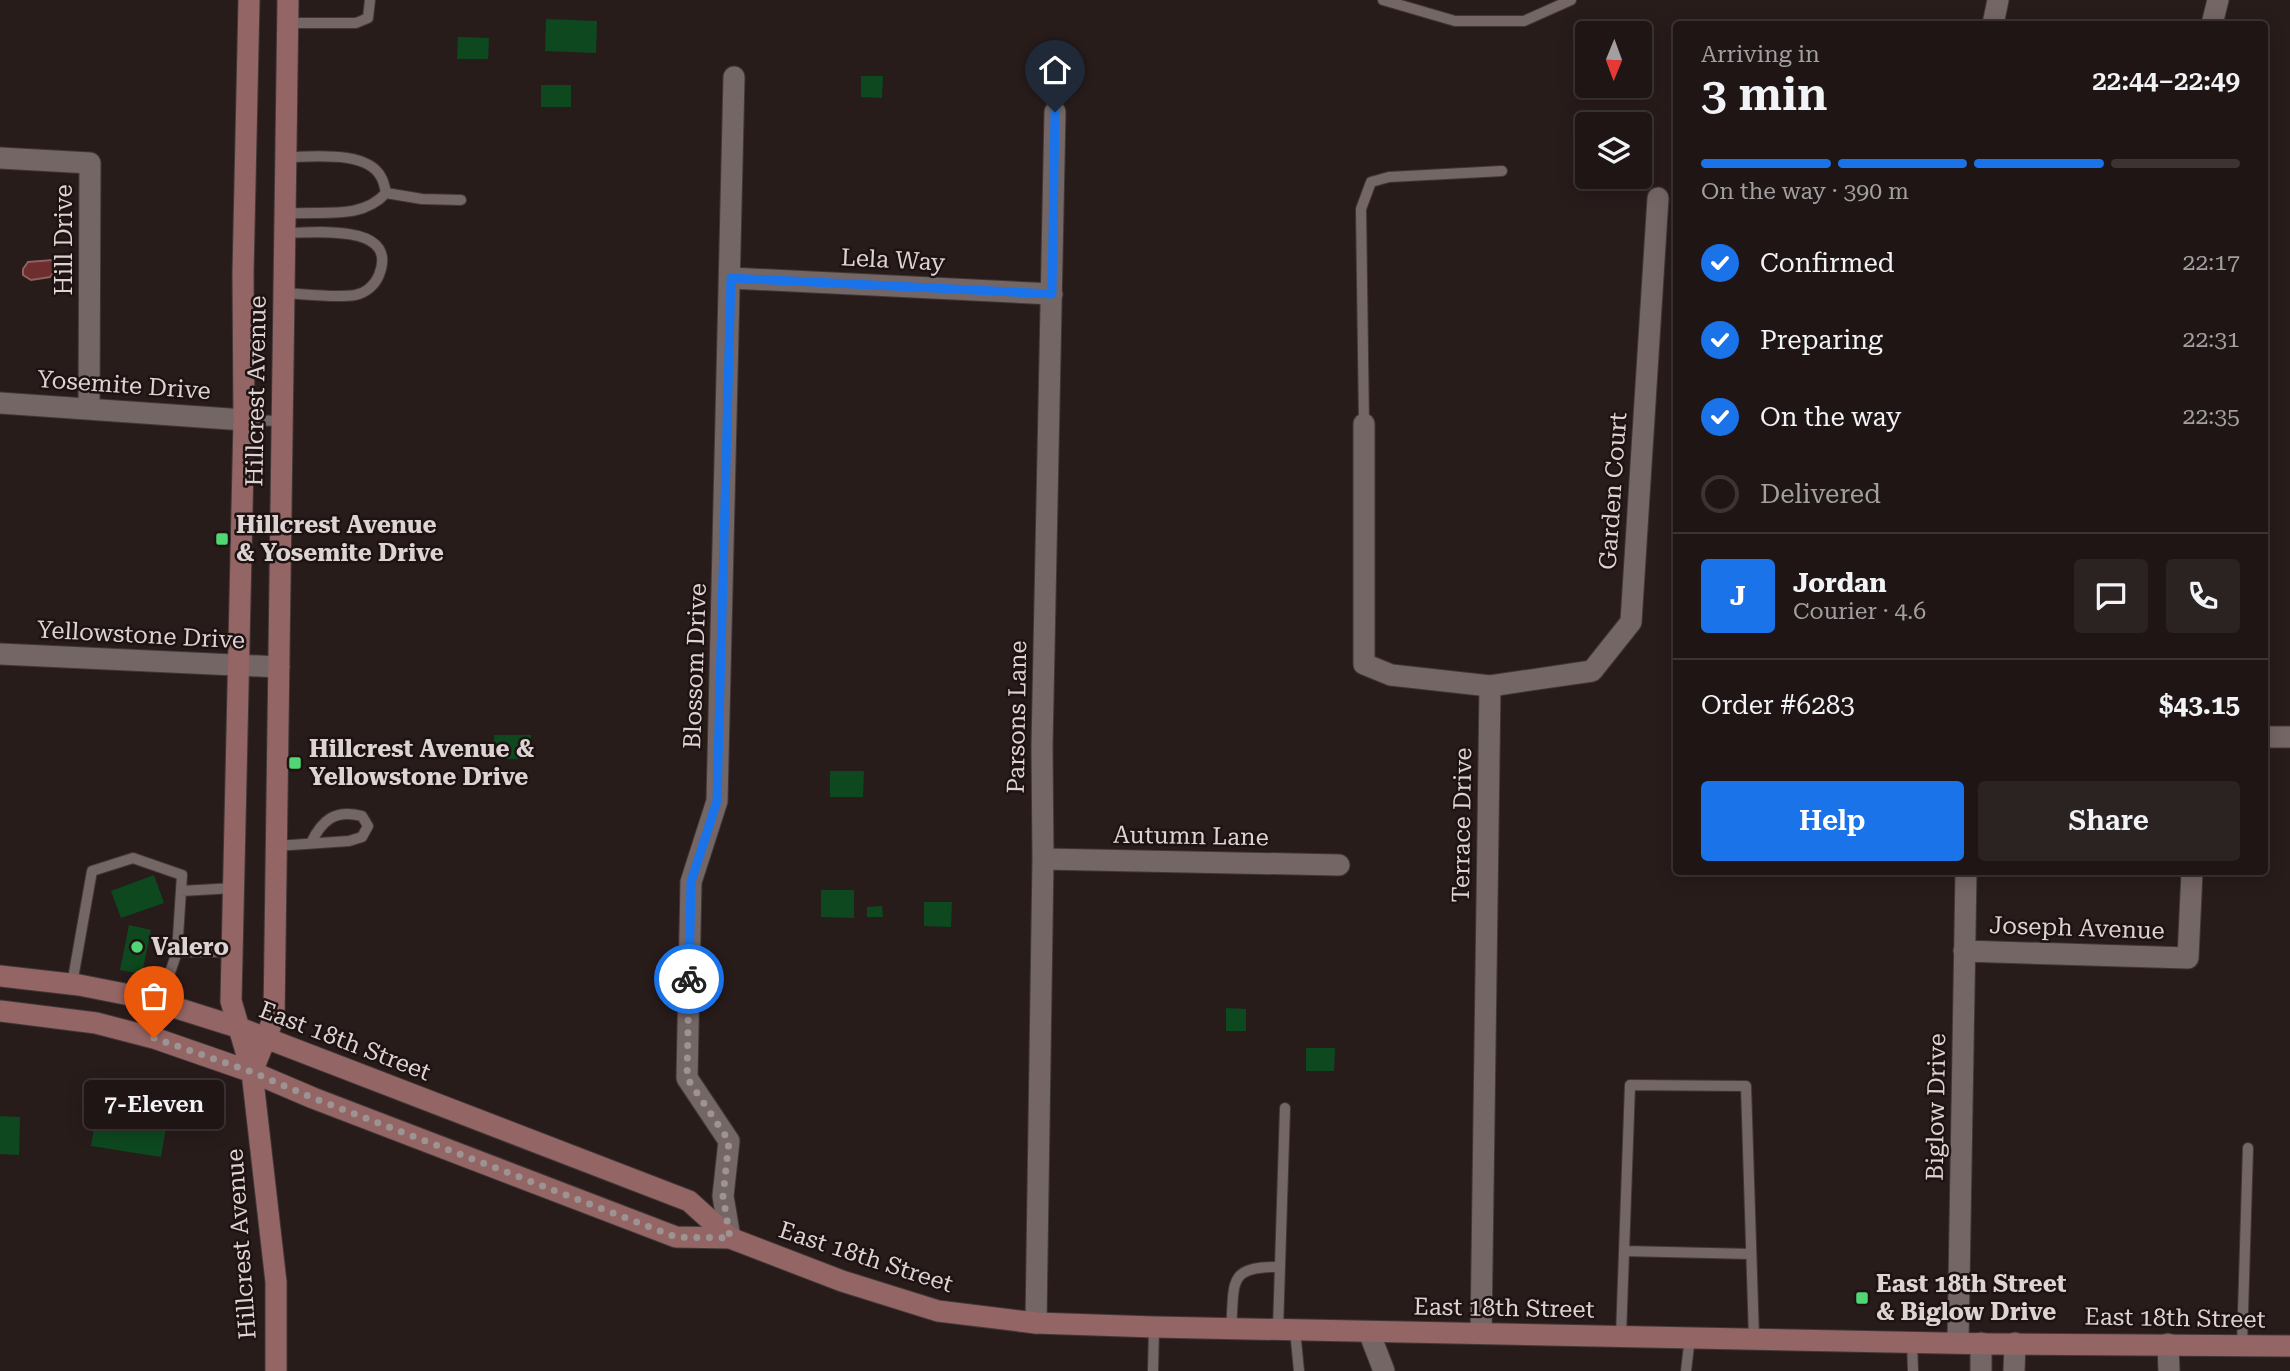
<!DOCTYPE html>
<html lang="en">
<head>
<meta charset="utf-8">
<style>
	body { margin:0; font-family:"Roboto Serif",serif; background:#2b2222; color:#f1f3f6; height:100vh; display:flex; flex-direction:column; font-size:26px; white-space:nowrap }
	* { box-sizing:border-box; margin:0 }
	p { font-size:23px; color:#a19fa0 }
	.icon { flex:none; width:38px; height:38px; fill:none; stroke:currentColor; stroke-width:2; stroke-linecap:round; stroke-linejoin:round }
	.map { position:relative; flex:1; overflow:hidden }
	.panel { position:absolute; left:1673px; top:21px; width:595px; height:854px; display:flex; flex-direction:column; background:#1e1514; border-radius:7px; box-shadow:0 4px 18px #0003,0 0 0 2px #3c3434 }
	.panel>* { flex:none }
	.needle { width:46px; rotate:181deg }
	.controls { position:absolute; left:1575px; top:21px; display:grid; gap:14px }
	.controls a { display:grid; place-items:center; width:77px; height:77px; border-radius:7px; background:#1e1514; box-shadow:0 4px 18px #0003,0 0 0 2px #3c3434; font-size:35px }
	.pin { position:absolute; display:grid; place-items:center; width:60px; height:60px; color:#fff; margin:-72px -30px; border-radius:50% 50% 50% 0; rotate:-45deg; box-shadow:0 0 7px #0007 }
	.pin .icon { rotate:45deg }
	.courier { position:absolute; display:grid; place-items:center; width:70px; height:70px; margin:-35px; border:5px solid #1a73e8; border-radius:50%; background:#fff; color:#222; box-shadow:0 2px 9px #0007 }
	.bubble { position:absolute; height:49px; border-radius:7px; background:#1e1514; box-shadow:0 4px 18px #0003,0 0 0 2px #3c3434; font-size:23px; font-weight:600; line-height:49px; text-align:center }
	.head em { font-style:normal; font-weight:600 }
	.head div { display:flex; flex-direction:column-reverse }
	.head { display:flex; align-items:center; justify-content:space-between; height:119px; padding:0 28px }
	h1 { font-size:46px; font-weight:600; line-height:52px }
	.bar { display:grid; grid-template-columns:repeat(4,1fr); gap:10px 7px; align-content:center; height:84px; padding:0 28px }
	.bar i { height:9px; border-radius:5px; background:#3c3434 }
	.bar .active { background:#1a73e8 }
	.bar p { grid-column:span 4 }
	.line { display:flex; align-items:center; gap:18px; padding:0 28px; border-top:2px solid #3c3434 }
	.line div { flex:1 }
	.round { display:grid; place-items:center; flex:none; width:74px; height:74px; border-radius:7px; background:#2b2222 }
	ol { padding:0 28px; list-style:none }
	li { display:flex; align-items:center; gap:21px; height:77px }
	li p { margin-inline-start:auto }
	li .icon { padding:7px; border-radius:50%; background:#1a73e8; color:#fff; stroke-width:4 }
	li:last-child { color:#a19fa0 }
	li i { width:38px; height:38px; border:4px solid #3c3434; border-radius:50% }
	.primary-button { display:flex; gap:14px; margin-top:auto; padding:14px 28px }
	.primary-button a { flex:1; height:80px; border-radius:7px; background:#1a73e8; color:#fff; font-size:28px; font-weight:600; line-height:80px; text-align:center }
	.primary-button a+a { background:#2b2222; color:#f1f3f6 }
	.map>svg:first-child { display:block }
</style>
</head>
<body>
<div class="map">
<svg width="2290" height="1371" viewBox="0 0 2290 1371">
	<rect width="100%" height="100%" fill="#281c1b"/>
	<path fill="#6d2e2d" stroke="#8e605f" stroke-width="2" d="M53 260 57 268 50 277 31 280 23 275V269L28 262Z"/>
	<path fill="#0d481f" d="M546 19 597 21 596 53 545 51Z
		M458 37 489 38 488 59H457Z
		M861 76H883L882 98 861 97Z
		M541 85H571V107H541Z
		M494 735H531V759H494Z
		M830 771H864L863 797H830Z
		M154 875 164 903 121 918 111 891Z
		M821 890H854V918L821 917Z
		M924 902H952L951 927 924 926Z
		M882 906 883 917H867V907Z
		M129 925 151 930 142 974 120 970Z
		M1226 1008 1246 1009V1031H1226Z
		M1306 1048H1335L1334 1071H1306Z
		M97 1110 167 1122 161 1157 91 1146Z
		M0 1116 20 1117 19 1155 0 1154Z"/>
	<g fill="none" stroke-linecap="round" stroke-linejoin="round">
		<defs>
			<path id="lane" d="M1383 0 1455 21H1524L1571 0
				M287 23H356L368 18 370 0
				M386 193 422 199 461 200
				M285 214C320 210 361 221 386 193 385 188 384 182 381 177 367 150 312 157 286 157
				M284 293C304 294 336 298 355 295 366 293 375 285 379 275 400 222 312 233 285 233
				M244 420 282 421
				M1364 424 1361 209 1371 182 1389 177 1502 171
				M276 846 349 841 362 837 368 826 362 816C335 809 322 820 311 843
				M181 891 234 888
				M72 984 92 871 133 858 182 875 177 952H232
				M160 1002 177 952
				M1624 1251 1751 1254
				M1231 1328C1235 1283 1226 1266 1280 1267
				M1278 1329 1285 1108
				M1295 1330 1299 1371
				M1621 1336 1630 1085 1746 1086 1754 1338
				M1912 1342 1913 1371
				M2242 1345 2248 1148
				M1153 1371 1154 1327
				M1686 1371 1690 1337"/>
			<path id="street" d="M1993 24 1998 0
				M2212 24 2218 0
				M0 158 90 163 89 408
				M731 278 1052 294
				M0 403 244 420
				M1364 424V664L1391 675 1490 686 1481 1333
				M0 654 279 667
				M1490 686 1592 671 1631 622 1658 198
				M2264 737H2290
				M1043 859 1339 865
				M1964 951 2188 958 2192 872
				M730 1238 723 1196 729 1141 687 1078 691 882 717 801 734 77
				M1036 1323 1043 859 1042 746 1055 112
				M1369 1332 1384 1371
				M1958 1342 1966 872
				M2168 1344 2169 1371
				M1981 1371V1343
				M2014 1371 2015 1343"/>
			<path id="secondary" d="M249 0 243 274 244 420 231 1001 252 1072 276 1282V1371
				M0 976 79 985 145 998 237 1027 689 1201 730 1238
				M0 1011 96 1023 154 1038 252 1072 313 1098 676 1237 730 1238 842 1281 938 1311 1036 1323 1154 1327 1992 1344 2290 1346
				M252 1072 274 1017 288 0"/>
		</defs>
		<use href="#lane" stroke="#413737" stroke-width="12"/>
		<use href="#street" stroke="#413737" stroke-width="23"/>
		<use href="#secondary" stroke="#413737" stroke-width="23"/>
		<use href="#lane" stroke="#746665" stroke-width="10"/>
		<use href="#street" stroke="#746665" stroke-width="21"/>
		<use href="#secondary" stroke="#936564" stroke-width="21"/>
	</g>
	<g fill="none" stroke-linecap="round" stroke-linejoin="round">
		<path stroke="#9d9393" stroke-width="7" stroke-dasharray="0 12.6" d="M154 1038 252 1072 313 1098 676 1237 730 1238 723 1196 729 1141 687 1078 689 979"/>
		<path stroke="#1a73e8" stroke-width="9" d="M689 979 691 882 717 801 731 278 1052 294 1055 112"/>
	</g>
	<g fill="#51d674" stroke="#1e1312" stroke-width="2.5">
		<rect x="215" y="532" width="14" height="14" rx="3.5"/>
		<rect x="288" y="756" width="14" height="14" rx="3.5"/>
		<circle cx="137" cy="947" r="7"/>
		<rect x="1855" y="1291" width="14" height="14" rx="3.5"/>
	</g>
	<g text-anchor="middle" dominant-baseline="central" stroke-width="5" stroke-linejoin="round" paint-order="stroke">
		<g font-size="24" fill="#dcd3d3" stroke="#1e1312">
			<text transform="translate(64 240) rotate(-90)">Hill Drive</text>
			<text transform="translate(893 260) rotate(3)">Lela Way</text>
			<text transform="translate(124 385) rotate(4)">Yosemite Drive</text>
			<text transform="translate(256 391) rotate(-89)">Hillcrest Avenue</text>
			<text transform="translate(1613 491) rotate(-86)">Garden Court</text>
			<text transform="translate(141 635) rotate(3)">Yellowstone Drive</text>
			<text transform="translate(695 666) rotate(-88)">Blossom Drive</text>
			<text transform="translate(1017 717) rotate(-89)">Parsons Lane</text>
			<text transform="translate(1462 825) rotate(-89)">Terrace Drive</text>
			<text transform="translate(1191 836) rotate(1)">Autumn Lane</text>
			<text transform="translate(2077 928) rotate(2)">Joseph Avenue</text>
			<text transform="translate(345 1041) rotate(21)">East 18th Street</text>
			<text transform="translate(1936 1107) rotate(-89)">Biglow Drive</text>
			<text transform="translate(241 1244) rotate(-94)">Hillcrest Avenue</text>
			<text transform="translate(866 1257) rotate(18)">East 18th Street</text>
			<text transform="translate(1504 1308) rotate(1)">East 18th Street</text>
			<text transform="translate(2175 1318) rotate(1)">East 18th Street</text>
		</g>
		<g font-size="24" font-weight="bold" fill="#dcd3d3" stroke="#1e1312" text-anchor="start">
			<text x="236" y="525">Hillcrest Avenue<tspan x="236" dy="28">&amp; Yosemite Drive</tspan></text>
			<text x="309" y="749">Hillcrest Avenue &amp;<tspan x="309" dy="28">Yellowstone Drive</tspan></text>
			<text x="151" y="947">Valero</text>
			<text x="1876" y="1284">East 18th Street<tspan x="1876" dy="28">&amp; Biglow Drive</tspan></text>
		</g>
	</g>
</svg>
<div class="controls">
<a><svg class="needle" viewBox="-14 -14 28 28"><path d="M0-13l5 13h-10z" fill="#e53935"/><path d="M0 13l5-13h-10z" fill="#a19fa0"/></svg></a>
<a><svg class="icon" aria-label="layers" viewBox="0 0 24 24"><path d="M12 4l9 5-9 5-9-5zM3 14l9 5 9-5"/></svg></a>
</div>
<div class="pin" style="left:154px;top:1038px;background:#ea580c"><svg class="icon" aria-label="bag" viewBox="0 0 24 24"><path d="M5 8h14l-1 12H6zM9 8a3 3 0 0 1 6 0"/></svg></div>
<div class="pin" style="left:1055px;top:112px;background:#1f2937"><svg class="icon" aria-label="home" viewBox="0 0 24 24"><path d="M3 11l9-7 9 7M6 9v11h12V9"/></svg></div>
<div class="courier" style="left:689px;top:979px"><svg class="icon" aria-label="bike" viewBox="0 0 24 24"><circle cx="6" cy="16" r="4"/><circle cx="18" cy="16" r="4"/><path d="M6 16l4-8h5l3 8M10 8l3 8H6M13 5h3"/></svg></div>
<div class="bubble" style="left:84px;top:1080px;width:140px">7-Eleven</div>
<section class="panel">
<div class="head"><div><h1>3 min</h1><p>Arriving in</p></div><em>22:44–22:49</em></div>
<div class="bar"><i class="active"></i><i class="active"></i><i class="active"></i><i></i><p>On the way · 390 m</p></div>
<ol>
<li><svg class="icon" aria-label="check" viewBox="0 0 24 24"><path d="M5 12l5 5 9-10"/></svg>Confirmed<p>22:17</p></li>
<li><svg class="icon" aria-label="check" viewBox="0 0 24 24"><path d="M5 12l5 5 9-10"/></svg>Preparing<p>22:31</p></li>
<li><svg class="icon" aria-label="check" viewBox="0 0 24 24"><path d="M5 12l5 5 9-10"/></svg>On the way<p>22:35</p></li>
<li><i></i>Delivered</li>
</ol>
<div class="line" style="height:126px"><b class="round" style="background:#1a73e8;color:#fff">J</b><div><b>Jordan</b><p>Courier · 4.6</p></div><a class="round"><svg class="icon" aria-label="chat" viewBox="0 0 24 24"><path d="M4 5h16v11H9l-5 4z"/></svg></a><a class="round"><svg class="icon" aria-label="phone" viewBox="0 0 24 24"><path d="M5 4h4l2 5-3 2q2 4 5 5l2-3 5 2v4C11 20 4 13 5 4z"/></svg></a></div>
<div class="line" style="height:91px"><div>Order #6283</div><b>$43.15</b></div>
<div class="primary-button"><a>Help</a><a>Share</a></div>
</section>
</div>
</body>
</html>
